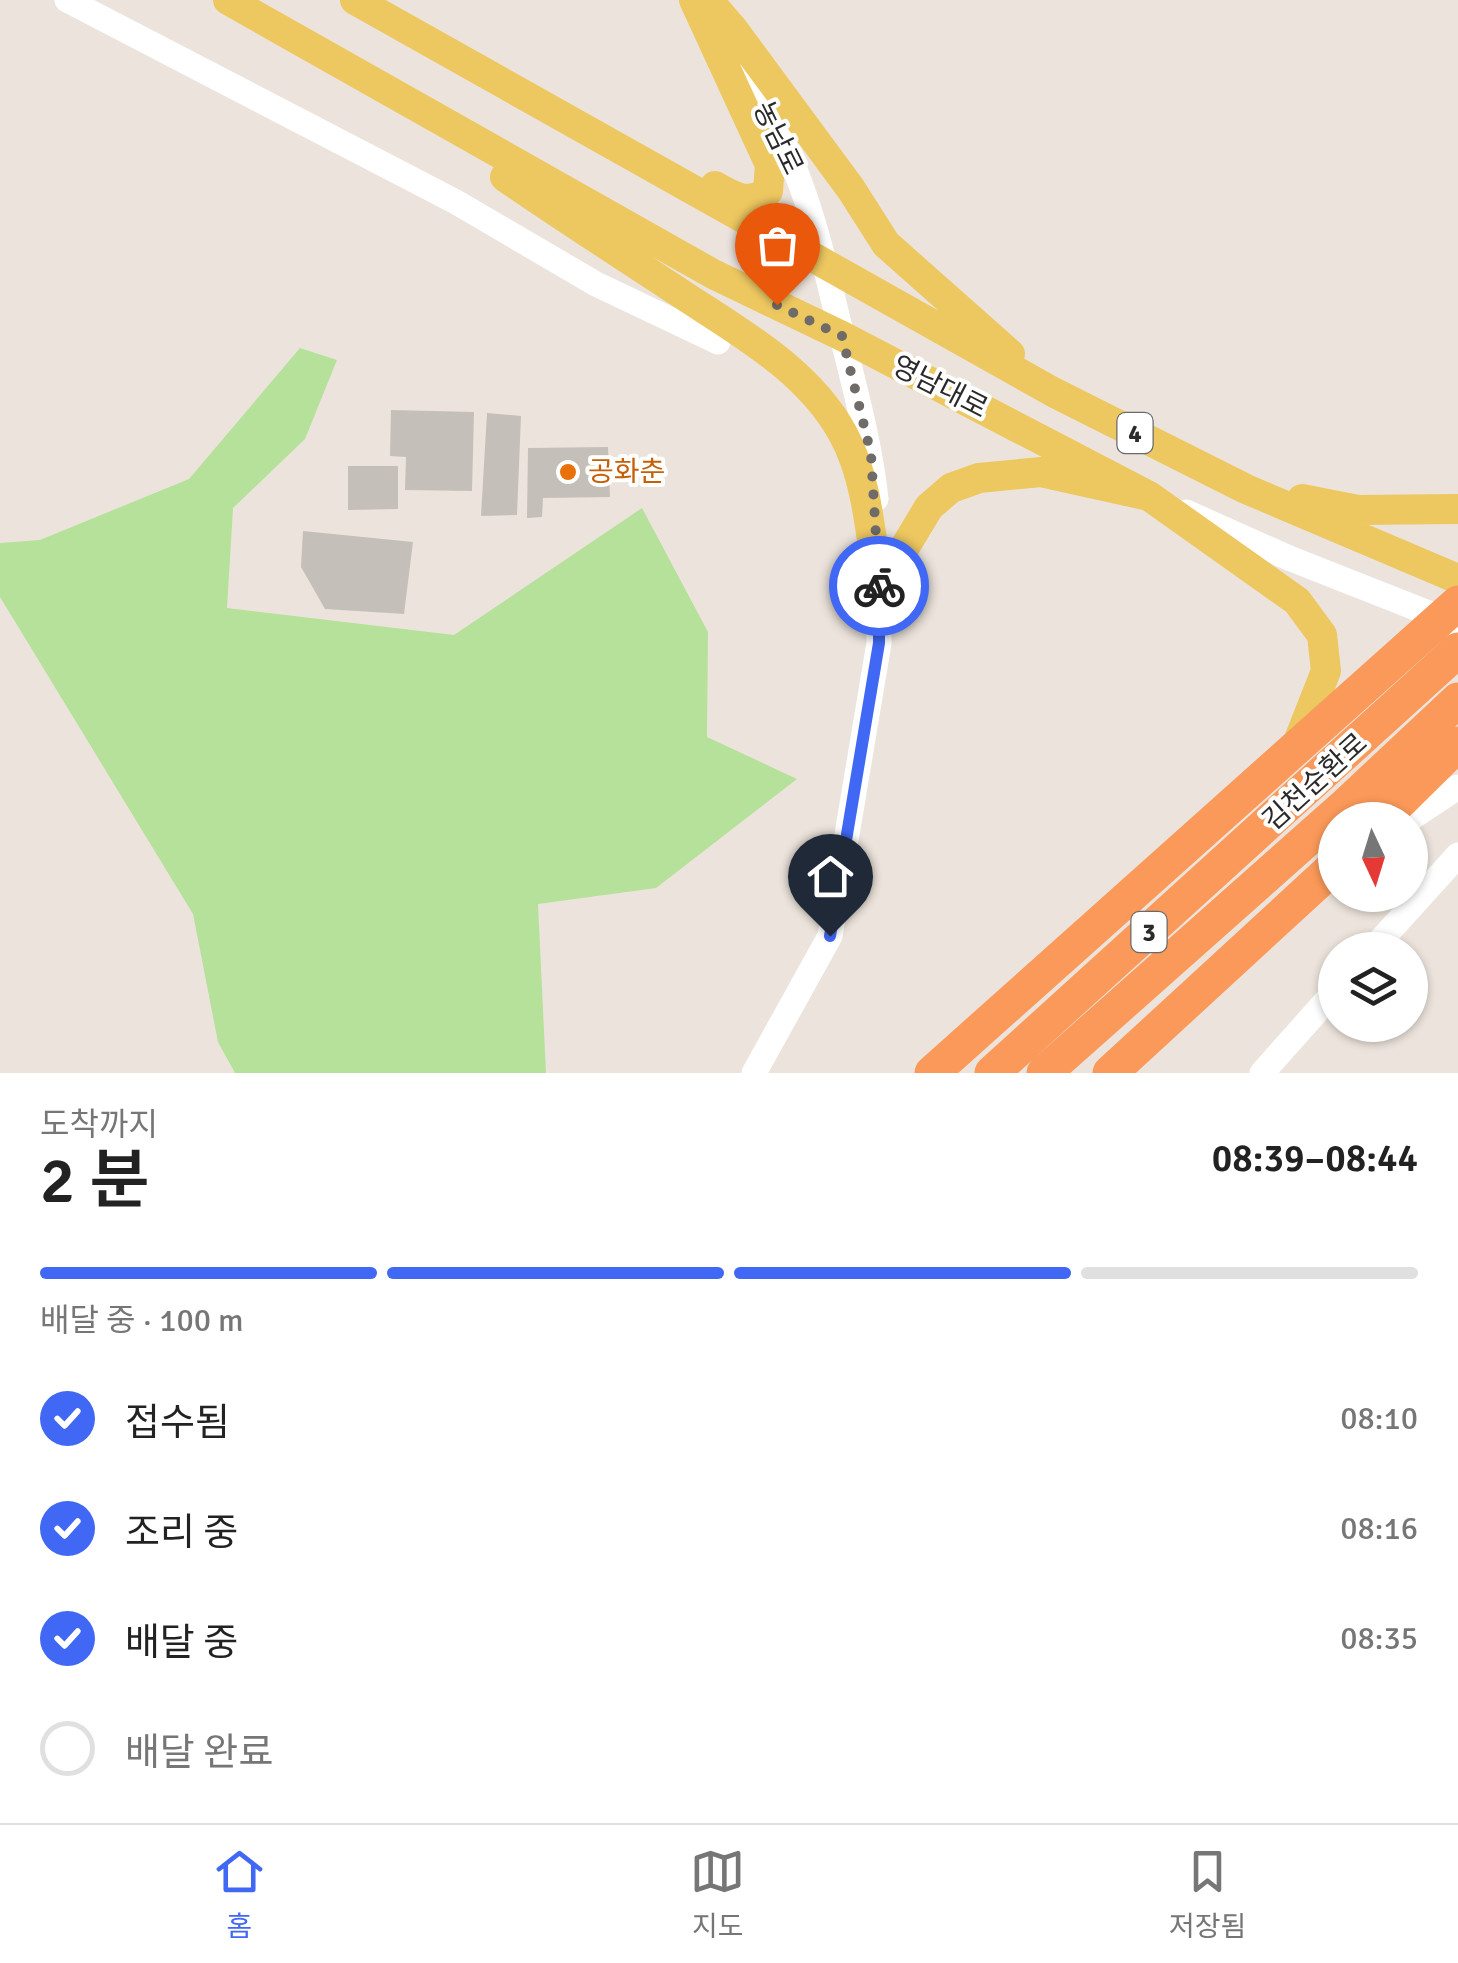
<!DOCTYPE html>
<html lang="ko">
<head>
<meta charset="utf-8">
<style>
	body { margin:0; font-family:Signika,"Noto Sans KR",sans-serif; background:#f6f6f6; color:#222; height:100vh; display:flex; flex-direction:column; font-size:38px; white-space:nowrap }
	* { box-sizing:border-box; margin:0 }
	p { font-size:32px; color:#767676 }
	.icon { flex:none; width:55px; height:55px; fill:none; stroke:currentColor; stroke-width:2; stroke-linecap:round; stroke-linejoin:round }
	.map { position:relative; height:1073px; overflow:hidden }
	.sheet { display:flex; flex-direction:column; background:#fff; flex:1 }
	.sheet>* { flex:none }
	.needle { width:65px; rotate:176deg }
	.fabs { position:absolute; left:1318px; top:802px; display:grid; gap:20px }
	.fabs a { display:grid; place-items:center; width:110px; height:110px; border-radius:50%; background:#fff; box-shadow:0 2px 8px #0004; font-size:50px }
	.pin { position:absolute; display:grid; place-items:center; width:85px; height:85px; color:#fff; margin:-102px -42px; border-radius:50% 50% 50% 0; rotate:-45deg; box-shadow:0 0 10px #0007 }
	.pin .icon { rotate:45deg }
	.courier { position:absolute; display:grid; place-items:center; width:100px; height:100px; margin:-50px; border:8px solid #4068f5; border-radius:50%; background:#fff; color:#222; box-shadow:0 2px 12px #0007 }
	.headline em { font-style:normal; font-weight:600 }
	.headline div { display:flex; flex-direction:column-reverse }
	.headline { display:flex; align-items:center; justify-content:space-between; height:170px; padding:0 40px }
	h1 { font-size:65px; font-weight:600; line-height:75px }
	.bar { display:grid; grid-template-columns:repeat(4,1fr); gap:15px 10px; align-content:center; height:120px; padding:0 40px }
	.bar i { height:12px; border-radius:8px; background:#e0e0e0 }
	.bar .selected { background:#4068f5 }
	.bar p { grid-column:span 4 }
	ol { padding:0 40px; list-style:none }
	li { display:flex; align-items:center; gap:30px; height:110px }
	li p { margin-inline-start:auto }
	li .icon { padding:10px; border-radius:50%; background:#4068f5; color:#fff; stroke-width:4 }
	li:last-child { color:#767676 }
	li i { width:55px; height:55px; border:5px solid #e0e0e0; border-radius:50% }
	.tabs { display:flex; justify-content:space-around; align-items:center; height:140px; border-top:2px solid #e0e0e0; background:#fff; font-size:28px; color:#767676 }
	.tabs a { display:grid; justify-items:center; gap:5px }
	.tabs .selected { color:#4068f5 }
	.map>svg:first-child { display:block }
</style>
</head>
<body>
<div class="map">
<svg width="1458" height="1073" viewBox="0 0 1458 1073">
	<rect width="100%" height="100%" fill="#ece4dc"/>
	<path fill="#b5e19a" d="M300 348 337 360 305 439 233 508 227 608 454 635 642 508 708 632 707 737 797 779 656 888 538 904 546 1073H235L218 1042 193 914 0 597V543L40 540 189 479Z"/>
	<path fill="#c4bfb8" d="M391 410 474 412 472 491 405 490 406 457 390 456Z
		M487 413 521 416 517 515 481 516Z
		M608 447 610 497 543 498 542 517 527 518 528 448Z
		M348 466H398V509L348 510Z
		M303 531 413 542 404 614 325 609 301 567Z"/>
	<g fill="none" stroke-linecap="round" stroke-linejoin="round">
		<path stroke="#fff" stroke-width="25" d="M67 0 456 202 596 284 718 342
			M728 47C752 86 777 124 794 167 816 221 828 279 842 336 855 390 870 443 876 499
			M1186 512 1289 558 1454 623
			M1408 820 1458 787
			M1372 950 1458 855
			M754 1073 830 936 879 643V574
			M1262 1073 1335 991"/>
		<path stroke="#edc760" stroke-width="30" d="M228 0 713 274 842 336 1149 496
			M355 0 1053 392 1246 489 1458 579
			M694 0 770 165 768 191C748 206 735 197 715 186
			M708 0 733 29 851 189 886 244 1010 354
			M505 177C562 216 619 253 677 291 737 331 808 369 843 434 868 479 871 540 879 590
			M1302 499 1358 510 1458 509
			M879 590 929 507 951 488 979 478 1041 472 1149 496 1297 601 1322 635 1326 671 1296 747"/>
		<path stroke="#fa9959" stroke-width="35" d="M1381 820 1458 744
			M932 1073 1458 603
			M992 1073 1458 650
			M1044 1073 1347 804 1458 700
			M1110 1073 1335 866"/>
	</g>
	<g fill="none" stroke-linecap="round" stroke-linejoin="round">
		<path stroke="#6e6b68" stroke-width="10" stroke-dasharray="0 18" d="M777 305 842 336 871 454 879 586"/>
		<path stroke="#4068f5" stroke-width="12" d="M830 936 879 643V586"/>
	</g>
	<circle fill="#e8710a" stroke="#fff" stroke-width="4" cx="568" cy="472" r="10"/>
	<g text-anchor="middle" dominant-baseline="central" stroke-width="8" stroke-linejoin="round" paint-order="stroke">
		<g fill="#fff" stroke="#6a6a6a" stroke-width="2.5">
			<rect x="1117.5" y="413" width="35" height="40" rx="8"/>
			<rect x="1131.5" y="912" width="35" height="40" rx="8"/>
		</g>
		<g font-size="25" font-weight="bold" fill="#2a2a2a">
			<text x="1135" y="433">4</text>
			<text x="1149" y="932">3</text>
		</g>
		<g font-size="28" fill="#2a2a2a" stroke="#fff">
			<text transform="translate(778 138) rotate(64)">농남로</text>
			<text transform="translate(940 387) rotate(27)">영남대로</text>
			<text transform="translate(1315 782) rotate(-42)">김천순환로</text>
		</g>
		<g font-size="28" fill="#c56008" stroke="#fff" text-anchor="start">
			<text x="588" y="472">공화춘</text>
		</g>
	</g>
</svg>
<div class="fabs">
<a><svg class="needle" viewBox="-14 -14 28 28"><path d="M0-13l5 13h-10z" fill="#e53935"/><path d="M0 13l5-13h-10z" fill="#767676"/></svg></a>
<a><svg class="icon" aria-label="layers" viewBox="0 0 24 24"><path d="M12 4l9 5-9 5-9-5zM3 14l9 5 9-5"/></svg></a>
</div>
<div class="pin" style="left:777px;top:305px;background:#ea580c"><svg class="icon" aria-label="bag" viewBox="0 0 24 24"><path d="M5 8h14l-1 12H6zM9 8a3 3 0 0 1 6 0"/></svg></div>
<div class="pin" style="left:830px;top:936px;background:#1f2937"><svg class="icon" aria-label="home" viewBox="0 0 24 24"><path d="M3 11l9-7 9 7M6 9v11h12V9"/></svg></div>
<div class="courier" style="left:879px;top:586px"><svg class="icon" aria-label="bike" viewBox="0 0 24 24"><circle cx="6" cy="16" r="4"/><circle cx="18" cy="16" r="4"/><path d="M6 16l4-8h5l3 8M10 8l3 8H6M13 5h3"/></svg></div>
</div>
<section class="sheet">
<div class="headline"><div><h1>2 분</h1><p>도착까지</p></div><em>08:39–08:44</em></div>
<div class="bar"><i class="selected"></i><i class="selected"></i><i class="selected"></i><i></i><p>배달 중 · 100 m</p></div>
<ol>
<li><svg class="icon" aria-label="check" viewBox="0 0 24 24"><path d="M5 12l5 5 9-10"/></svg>접수됨<p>08:10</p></li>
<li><svg class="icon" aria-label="check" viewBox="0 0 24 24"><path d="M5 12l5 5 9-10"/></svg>조리 중<p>08:16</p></li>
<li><svg class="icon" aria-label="check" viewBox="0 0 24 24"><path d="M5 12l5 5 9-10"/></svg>배달 중<p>08:35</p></li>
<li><i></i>배달 완료</li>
</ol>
</section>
<nav class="tabs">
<a class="selected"><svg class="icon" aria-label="home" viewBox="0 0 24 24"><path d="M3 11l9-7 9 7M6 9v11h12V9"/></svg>홈</a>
<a><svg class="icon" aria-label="map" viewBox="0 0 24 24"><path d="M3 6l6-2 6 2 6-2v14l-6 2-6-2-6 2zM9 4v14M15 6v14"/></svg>지도</a>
<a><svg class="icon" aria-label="saved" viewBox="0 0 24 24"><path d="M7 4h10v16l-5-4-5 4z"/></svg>저장됨</a>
</nav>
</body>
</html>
